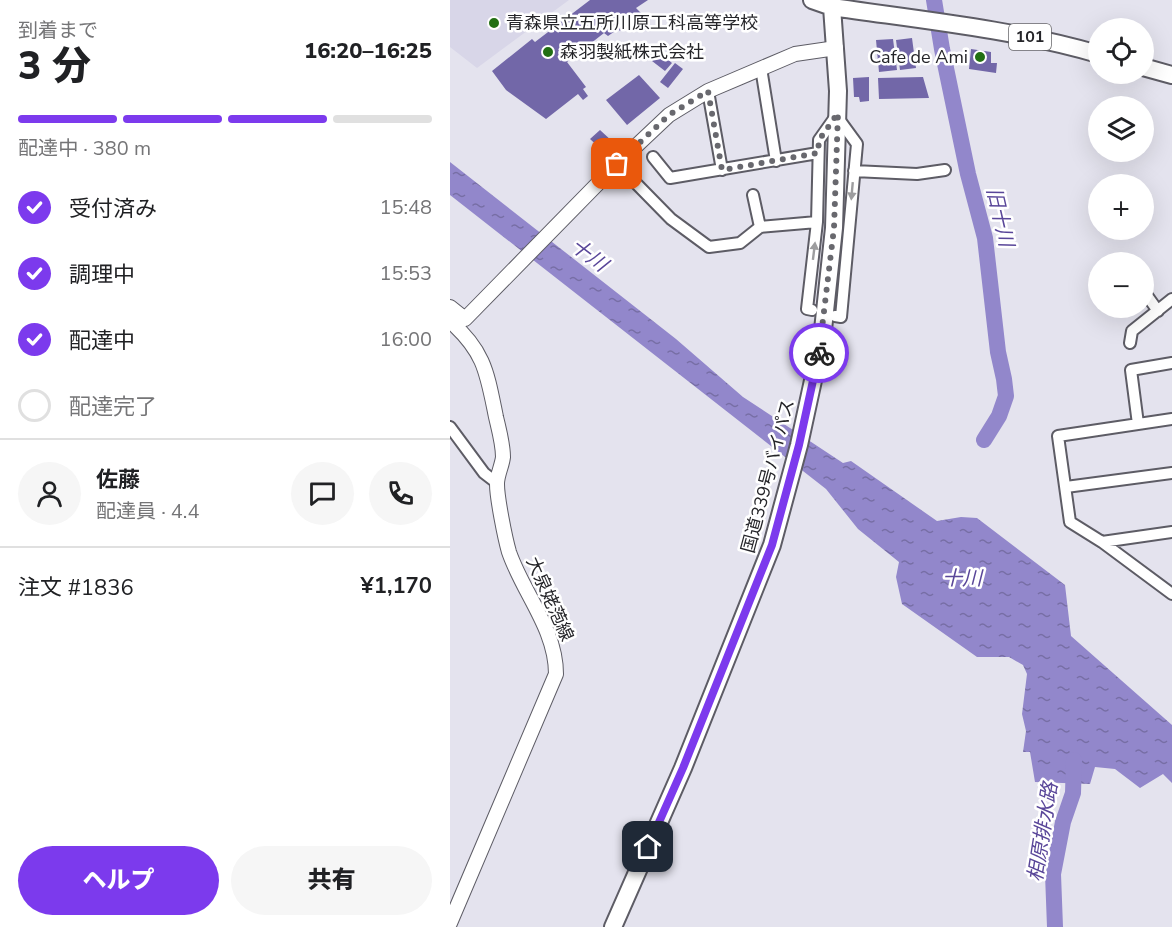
<!DOCTYPE html>
<html lang="ja">
<head>
<meta charset="utf-8">
<style>
	body { margin:0; font-family:"Nunito Sans","Noto Sans JP",sans-serif; background:#f6f6f6; color:#202124; height:100vh; display:flex; flex-direction:column; font-size:22px; white-space:nowrap }
	* { box-sizing:border-box; margin:0 }
	p { font-size:20px; color:#757577 }
	.icon { flex:none; width:33px; height:33px; fill:none; stroke:currentColor; stroke-width:2; stroke-linecap:round; stroke-linejoin:round }
	.map { position:relative; flex:1; overflow:hidden }
	.details { display:flex; flex-direction:column; background:#fff; width:450px }
	.details>* { flex:none }
	.buttons { position:absolute; left:638px; top:18px; display:grid; gap:12px }
	.buttons a { display:grid; place-items:center; width:66px; height:66px; border-radius:50%; background:#fff; box-shadow:0 6px 24px #0002; font-size:30px }
	.pin { position:absolute; display:grid; place-items:center; width:51px; height:51px; color:#fff; margin:-26px; border-radius:12px; box-shadow:0 3px 9px #0006 }
	.courier { position:absolute; display:grid; place-items:center; width:60px; height:60px; margin:-30px; border:4px solid #7c3aed; border-radius:50%; background:#fff; color:#222; box-shadow:0 2px 8px #0007 }
	.overview em { font-style:normal; font-weight:800 }
	.overview div { display:flex; flex-direction:column-reverse }
	.overview { display:flex; align-items:center; justify-content:space-between; height:102px; padding:0 18px }
	h1 { font-size:39px; font-weight:800; line-height:45px }
	.bar { display:grid; grid-template-columns:repeat(4,1fr); gap:9px 6px; align-content:center; height:72px; padding:0 18px }
	.bar i { height:8px; border-radius:4px; background:#e0e0e0 }
	.bar .selected { background:#7c3aed }
	.bar p { grid-column:span 4 }
	.line { display:flex; align-items:center; gap:15px; padding:0 18px; border-top:2px solid #e0e0e0 }
	.line div { flex:1 }
	.round { display:grid; place-items:center; flex:none; width:63px; height:63px; border-radius:32px; background:#f6f6f6 }
	ol { padding:0 18px; list-style:none }
	li { display:flex; align-items:center; gap:18px; height:66px }
	li p { margin-inline-start:auto }
	li .icon { padding:6px; border-radius:50%; background:#7c3aed; color:#fff; stroke-width:4 }
	li:last-child { color:#757577 }
	li i { width:33px; height:33px; border:3px solid #e0e0e0; border-radius:50% }
	.button { display:flex; gap:12px; margin-top:auto; padding:12px 18px }
	.button a { flex:1; height:69px; border-radius:36px; background:#7c3aed; color:#fff; font-size:24px; font-weight:800; line-height:69px; text-align:center }
	.button a+a { background:#f6f6f6; color:#202124 }
	main { display:flex; flex:1; min-height:0 }
	.map>svg:first-child { display:block }
</style>
</head>
<body>
<main>
<section class="details">
<div class="overview"><div><h1>3 分</h1><p>到着まで</p></div><em>16:20–16:25</em></div>
<div class="bar"><i class="selected"></i><i class="selected"></i><i class="selected"></i><i></i><p>配達中 · 380 m</p></div>
<ol>
<li><svg class="icon" aria-label="check" viewBox="0 0 24 24"><path d="M5 12l5 5 9-10"/></svg>受付済み<p>15:48</p></li>
<li><svg class="icon" aria-label="check" viewBox="0 0 24 24"><path d="M5 12l5 5 9-10"/></svg>調理中<p>15:53</p></li>
<li><svg class="icon" aria-label="check" viewBox="0 0 24 24"><path d="M5 12l5 5 9-10"/></svg>配達中<p>16:00</p></li>
<li><i></i>配達完了</li>
</ol>
<div class="line" style="height:108px"><a class="round"><svg class="icon" aria-label="person" viewBox="0 0 24 24"><circle cx="12" cy="8" r="4"/><path d="M4 21q1-7 8-7t8 7"/></svg></a><div><b>佐藤</b><p>配達員 · 4.4</p></div><a class="round"><svg class="icon" aria-label="chat" viewBox="0 0 24 24"><path d="M4 5h16v11H9l-5 4z"/></svg></a><a class="round"><svg class="icon" aria-label="phone" viewBox="0 0 24 24"><path d="M5 4h4l2 5-3 2q2 4 5 5l2-3 5 2v4C11 20 4 13 5 4z"/></svg></a></div>
<div class="line" style="height:78px"><div>注文 #1836</div><b>¥1,170</b></div>
<div class="button"><a>ヘルプ</a><a>共有</a></div>
</section>
<div class="map">
<svg width="722" height="927" viewBox="0 0 722 927">
	<defs>
		<pattern id="water-ripples" width="26" height="14" patternUnits="userSpaceOnUse" patternTransform="scale(1.5)"><rect width="26" height="14" fill="#9287cb"/><path d="M2 4q2-2 4 0t4 0M15 11q2-2 4 0t4 0" fill="none" stroke="#776ea5"/></pattern>
	</defs>
	<rect width="100%" height="100%" fill="#e4e3ee"/>
	<path fill="#d8d6e8" d="M0 0H119L27 68 0 47Z"/>
	<path fill="url(#water-ripples)" d="M0 162 226 339 293 397 393 463 401 461 487 521 511 517 527 518 615 585 621 636 722 725V783L713 774 690 788 665 769 645 767 640 784 585 782 580 752H573L576 731 572 714 577 674 573 665 559 657H527L452 604 446 577 449 562 408 529 376 489 0 195Z"/>
	<g fill="none" stroke-linecap="round" stroke-linejoin="round">
		<path stroke="#9287cb" stroke-width="16" d="M484 0 492 49 518 174 535 238 548 352 554 379 556 396 549 416 534 440
			M605 927 603 874 613 822 623 793 624 760"/>
	</g>
	<path fill="#7267a8" d="M140 0H198L186 8 192 14 170 31 168 29 158 36 154 33 117 62 136 87 133 89 138 96 133 100 128 94 96 119 56 90 42 71 82 39 85 42Z
		M462 38 466 68 450 70 446 40Z
		M443 39 447 70 429 72 426 40Z
		M521 49 541 52V63H547L546 73 519 69Z
		M210 53 222 63 215 71 202 61Z
		M225 63 233 69 218 88 210 82Z
		M189 75 210 98 177 125 156 100Z
		M419 77V101L410 102 409 97H404L403 78Z
		M473 77 479 98 429 99 428 78Z
		M150 130 163 142 153 151 140 139Z"/>
	<g fill="none" stroke-linecap="round" stroke-linejoin="round">
		<defs>
			<path id="minor" d="M311 68 326 161
				M258 91 272 170
				M203 157 220 178 368 153
				M167 164 221 219 259 247 290 243 310 227 367 222
				M404 171 467 174 495 170
				M303 195 310 227
				M693 290 708 311
				M362 310 357 309 367 222 369 140 386 116
				M385 316 391 317 407 144 388 118
				M680 343 682 331 722 299
				M722 419 608 436 620 522 652 542 722 594
				M688 424 681 370 722 363
				M0 427 34 473 47 483
				M616 487 722 473
				M652 542 722 532"/>
			<path id="major" d="M0 307 15 319 167 164 219 115 258 91 345 54 386 48
				M0 321C35 352 37 373 46 417 49 430 53 444 53 457 52 466 47 475 47 484 47 498 55 538 59 552 73 593 106 629 106 674L0 923"/>
			<path id="highway" d="M362 0 382 7C471 20 562 29 648 54
				M693 67 722 75
				M163 927 233 768 322 545 349 445 372 339 384 228 388 91 382 7"/>
		</defs>
		<use href="#minor" stroke="#5d5c65" stroke-width="14"/>
		<use href="#major" stroke="#5d5c65" stroke-width="16"/>
		<use href="#highway" stroke="#5d5c65" stroke-width="20"/>
		<use href="#minor" stroke="#fff" stroke-width="10"/>
		<use href="#major" stroke="#fff" stroke-width="14"/>
		<use href="#highway" stroke="#fff" stroke-width="16"/>
	</g>
	<defs><path id="oneway-solid" d="M-6-.8H1V-3.2L6.5 0L1 3.2V.8H-6Z" transform="scale(1.5)"/></defs>
	<g fill="#9d9d9f">
		<use href="#oneway-solid" transform="translate(402 191) rotate(95)"/>
		<use href="#oneway-solid" transform="translate(364 251) rotate(-83)"/>
	</g>
	<g fill="none" stroke-linecap="round" stroke-linejoin="round">
		<path stroke="#68686e" stroke-width="6" stroke-dasharray="0 10.8" d="M167 164 219 115 258 91 272 170 368 153 369 140 388 113 384 228 369 353"/>
		<path stroke="#7c3aed" stroke-width="8" d="M198 847 233 768 322 545 349 445 369 353"/>
	</g>
	<g fill="#226f13" stroke="#fff" stroke-width="2">
		<circle cx="44" cy="23" r="6"/>
		<circle cx="98" cy="52" r="6"/>
		<circle cx="530" cy="57" r="6"/>
	</g>
	<g text-anchor="middle" dominant-baseline="central" stroke-width="5" stroke-linejoin="round" paint-order="stroke">
		<rect fill="#fff" stroke="#666669" stroke-width="1.5" x="559" y="24" width="42" height="26" rx="4.5"/>
		<g font-size="16" font-weight="bold" fill="#252529">
			<text x="580" y="37">101</text>
		</g>
		<g font-size="18" fill="#252529" stroke="#fff" text-anchor="start">
			<text x="56" y="23">青森県立五所川原工科高等学校</text>
			<text x="110" y="52">森羽製紙株式会社</text>
			<text x="518" y="57" text-anchor="end">Cafe de Ami</text>
		</g>
		<g font-size="18" fill="#252529" stroke="#fff">
			<text transform="translate(318 476) rotate(-75)">国道339号バイパス</text>
			<text transform="translate(100 599) rotate(66)">大泉姥萢線</text>
		</g>
		<g font-size="20" font-style="italic" fill="#594699" stroke="#fff">
			<text transform="translate(550 217) rotate(77)">旧十川</text>
			<text transform="translate(139 255) rotate(37)">十川</text>
			<text x="512" y="578">十川</text>
			<text transform="translate(593 832) rotate(-81)">相原排水路</text>
		</g>
	</g>
</svg>
<div class="buttons">
<a><svg class="icon" aria-label="locate" viewBox="0 0 24 24"><circle cx="12" cy="12" r="6"/><path d="M12 2v4M12 18v4M2 12h4M18 12h4"/></svg></a>
<a><svg class="icon" aria-label="layers" viewBox="0 0 24 24"><path d="M12 4l9 5-9 5-9-5zM3 14l9 5 9-5"/></svg></a>
<a>+</a>
<a>−</a>
</div>
<div class="pin" style="left:167px;top:164px;background:#ea580c"><svg class="icon" aria-label="bag" viewBox="0 0 24 24"><path d="M5 8h14l-1 12H6zM9 8a3 3 0 0 1 6 0"/></svg></div>
<div class="pin" style="left:198px;top:847px;background:#1f2937"><svg class="icon" aria-label="home" viewBox="0 0 24 24"><path d="M3 11l9-7 9 7M6 9v11h12V9"/></svg></div>
<div class="courier" style="left:369px;top:353px"><svg class="icon" aria-label="bike" viewBox="0 0 24 24"><circle cx="6" cy="16" r="4"/><circle cx="18" cy="16" r="4"/><path d="M6 16l4-8h5l3 8M10 8l3 8H6M13 5h3"/></svg></div>
</div>
</main>
</body>
</html>
